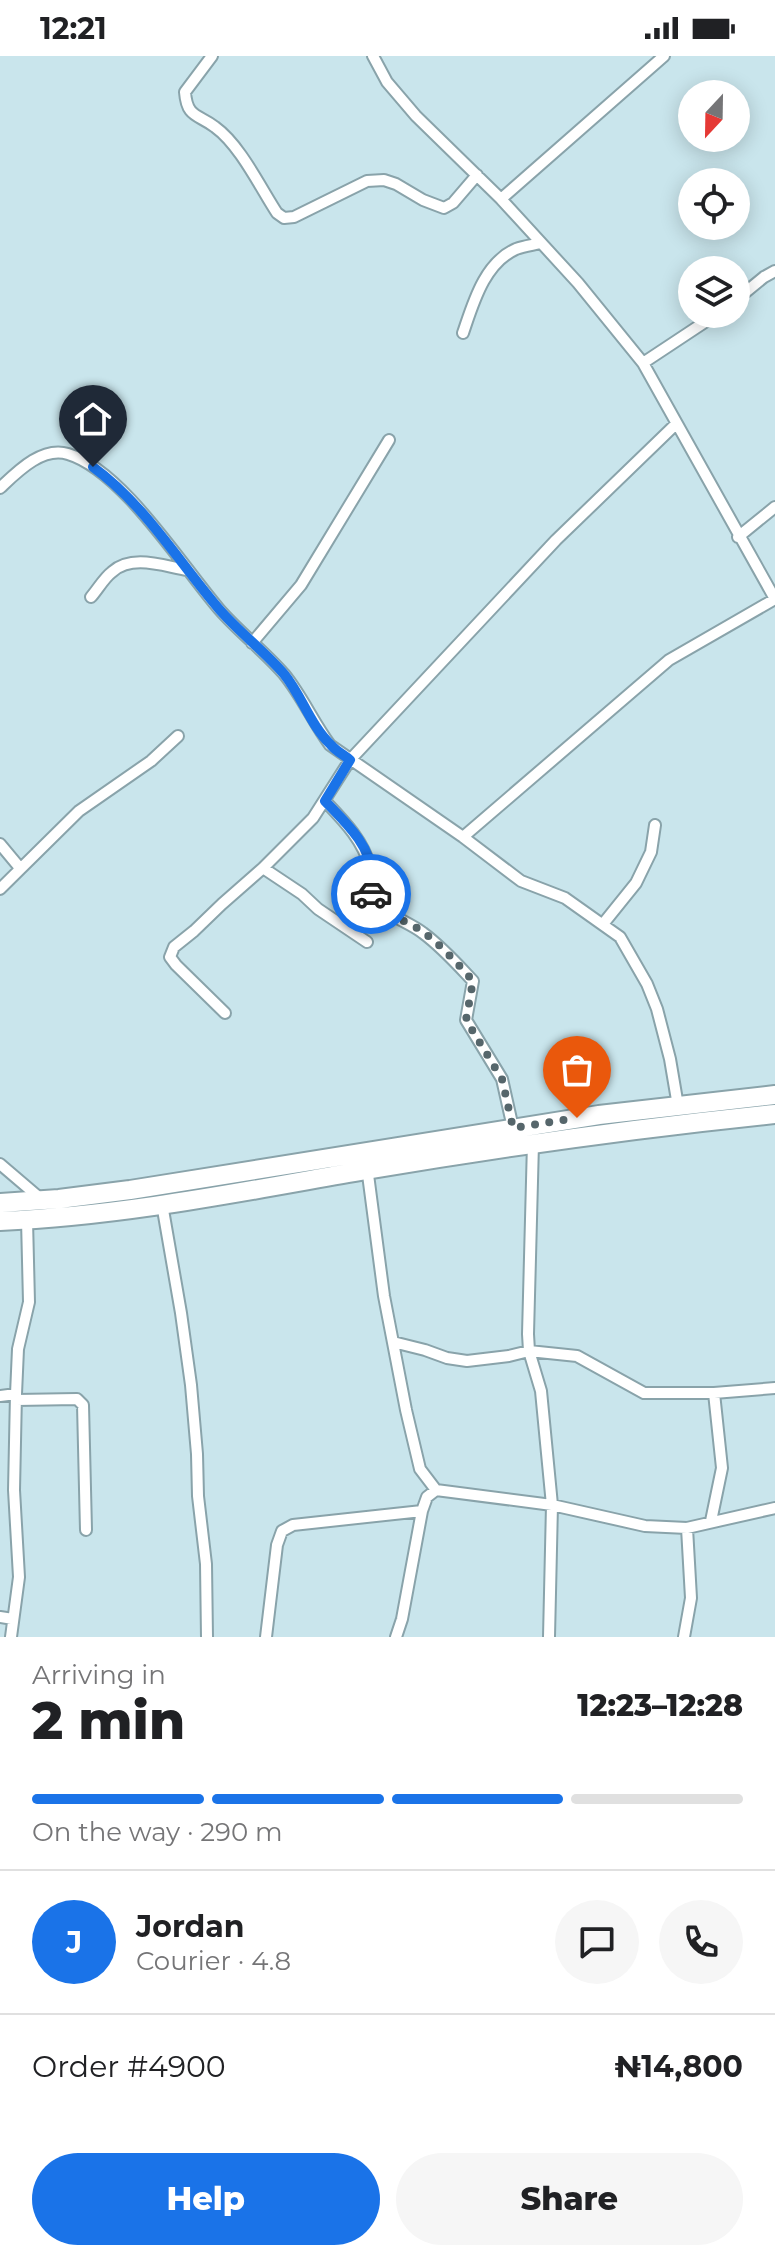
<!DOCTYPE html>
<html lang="en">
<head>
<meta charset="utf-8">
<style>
	body { margin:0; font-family:Montserrat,sans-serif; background:#f6f6f6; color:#202124; height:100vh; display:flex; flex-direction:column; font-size:30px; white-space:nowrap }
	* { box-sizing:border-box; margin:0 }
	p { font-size:26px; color:#757577 }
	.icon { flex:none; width:44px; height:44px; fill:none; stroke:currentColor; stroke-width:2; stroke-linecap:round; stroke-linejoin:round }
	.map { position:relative; height:1581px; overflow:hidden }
	.sheet { display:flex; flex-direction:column; background:#fff; flex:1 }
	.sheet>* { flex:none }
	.needle { width:52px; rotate:202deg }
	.tools { position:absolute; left:678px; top:24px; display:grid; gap:16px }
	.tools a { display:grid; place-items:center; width:72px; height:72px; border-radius:50%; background:#fff; box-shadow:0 4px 20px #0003; font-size:40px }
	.pin { position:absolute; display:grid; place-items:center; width:68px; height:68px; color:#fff; margin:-82px -34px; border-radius:50% 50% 50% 0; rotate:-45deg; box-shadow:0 0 8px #0007 }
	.pin .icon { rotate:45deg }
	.courier { position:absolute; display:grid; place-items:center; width:80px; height:80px; margin:-40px; border:6px solid #1a73e8; border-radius:50%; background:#fff; color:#222; box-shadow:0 2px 10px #0007 }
	.summary em { font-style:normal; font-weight:800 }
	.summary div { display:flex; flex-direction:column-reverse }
	.summary { display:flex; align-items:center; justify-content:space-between; height:136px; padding:0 32px }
	h1 { font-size:52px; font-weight:800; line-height:60px }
	.bar { display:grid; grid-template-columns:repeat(4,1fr); gap:12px 8px; align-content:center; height:96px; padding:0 32px }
	.bar i { height:10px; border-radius:6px; background:#e0e0e0 }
	.bar .active { background:#1a73e8 }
	.bar p { grid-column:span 4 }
	.line { display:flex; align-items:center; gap:20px; padding:0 32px; border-top:2px solid #e0e0e0 }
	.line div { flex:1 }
	.round { display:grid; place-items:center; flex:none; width:84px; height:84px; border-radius:42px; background:#f6f6f6 }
	.action { display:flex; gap:16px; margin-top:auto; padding:16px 32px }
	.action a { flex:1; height:92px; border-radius:48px; background:#1a73e8; color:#fff; font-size:32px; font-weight:800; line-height:92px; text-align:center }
	.action a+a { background:#f6f6f6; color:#202124 }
	.status { display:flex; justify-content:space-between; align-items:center; height:56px; padding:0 40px; background:#fff; direction:ltr }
	.status svg { height:22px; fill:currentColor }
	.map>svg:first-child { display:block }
</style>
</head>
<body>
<div class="status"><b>12:21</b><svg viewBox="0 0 49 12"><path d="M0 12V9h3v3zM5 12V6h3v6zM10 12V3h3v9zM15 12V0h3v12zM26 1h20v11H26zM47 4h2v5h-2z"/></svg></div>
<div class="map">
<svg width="775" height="1581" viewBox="0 0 775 1581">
	<rect width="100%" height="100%" fill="#c9e5ec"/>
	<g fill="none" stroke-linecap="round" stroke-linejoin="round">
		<defs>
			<path id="street" d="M212 0 185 36C187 62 198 58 215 71 240 89 260 131 277 157L284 162 294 161 367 125 384 124 396 128 423 144 444 152 453 147 477 119
				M373 0 387 26 416 60 501 143 578 227 643 307 775 543
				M501 143 664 0
				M736 244 764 221 775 215
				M463 277C473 248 484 207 516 193 524 190 533 189 541 187
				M643 307 717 258
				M0 432C17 416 42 390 68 398 122 414 182 510 219 553 239 576 264 595 284 618 302 640 313 666 330 689L463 781 521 825 565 842 620 881 647 928 657 953 670 1003 678 1050
				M738 481 775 451
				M91 541C98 533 104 522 112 516 132 498 163 510 187 514
				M252 587 301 529 389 384
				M325 745C344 765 363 784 370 811 373 822 367 833 372 842 383 859 408 865 423 877 442 891 457 908 473 925L466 964 502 1023 513 1072
				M463 781 669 604 775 543
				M0 788 20 812
				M263 812 302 838 318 853 367 886
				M0 833 79 755 151 705 178 680
				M603 868 636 827 651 796 655 769
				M225 957 176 909 170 901 174 891 194 875 222 848 263 812 313 762 350 704 556 484 676 368
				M533 1087 528 1278 529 1295 541 1335 552 1449 549 1581
				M0 1108 41 1143
				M367 1111 384 1240 406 1354 420 1413 436 1434
				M162 1148 181 1257 191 1329 197 1398 198 1440 206 1508 207 1581
				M393 1286 425 1294 447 1302 467 1305 509 1300 529 1295 577 1300 644 1337H714L775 1332
				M0 1340 16 1338
				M16 1344 77 1343 83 1349 86 1474
				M711 1465 722 1412 714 1337
				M0 1561 13 1563
				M11 1581 19 1521 14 1434 16 1338 18 1293 29 1246 27 1164
				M266 1581 277 1489 282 1475 293 1469 422 1455
				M396 1581 402 1563 422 1455 427 1441 436 1434 552 1449 645 1470 687 1472 775 1452
				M684 1581 691 1542 687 1472"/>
			<path id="highway" d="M0 1147 59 1143 130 1134 599 1059 775 1039
				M0 1165C123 1160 245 1135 366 1114 502 1091 638 1072 775 1058"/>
		</defs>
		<use href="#street" stroke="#89a3aa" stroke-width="14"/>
		<use href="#highway" stroke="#89a3aa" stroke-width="22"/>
		<use href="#street" stroke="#fff" stroke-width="10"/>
		<use href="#highway" stroke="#fff" stroke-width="18"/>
	</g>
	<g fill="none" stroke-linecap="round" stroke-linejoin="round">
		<path stroke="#56666b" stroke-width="8" stroke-dasharray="0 14.4" d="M371 838C380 857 405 864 422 875 441 889 457 907 473 925L466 964 502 1023 513 1072 577 1062"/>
		<path stroke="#1a73e8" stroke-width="10" d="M93 411C144 448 178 505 219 553 239 576 264 595 284 618 302 640 310 669 331 689 336 695 344 699 350 704L325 745C344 765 371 789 372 819 372 826 370 831 371 838"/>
	</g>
</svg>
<div class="tools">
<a><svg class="needle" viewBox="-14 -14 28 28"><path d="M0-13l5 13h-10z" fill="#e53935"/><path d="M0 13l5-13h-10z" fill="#757577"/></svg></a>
<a><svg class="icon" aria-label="locate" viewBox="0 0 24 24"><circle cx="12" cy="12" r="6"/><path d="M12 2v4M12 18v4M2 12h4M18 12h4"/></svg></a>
<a><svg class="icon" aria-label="layers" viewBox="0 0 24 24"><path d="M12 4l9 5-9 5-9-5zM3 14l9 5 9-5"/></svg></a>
</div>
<div class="pin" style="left:577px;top:1062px;background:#ea580c"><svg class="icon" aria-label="bag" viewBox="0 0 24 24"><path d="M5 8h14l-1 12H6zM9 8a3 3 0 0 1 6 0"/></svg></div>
<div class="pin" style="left:93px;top:411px;background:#1f2937"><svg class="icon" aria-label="home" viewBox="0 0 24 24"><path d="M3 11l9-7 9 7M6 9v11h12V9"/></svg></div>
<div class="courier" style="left:371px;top:838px"><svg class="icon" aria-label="car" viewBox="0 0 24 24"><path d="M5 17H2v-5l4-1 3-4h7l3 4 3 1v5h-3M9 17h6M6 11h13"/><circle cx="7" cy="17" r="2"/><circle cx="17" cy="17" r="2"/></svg></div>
</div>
<section class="sheet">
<div class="summary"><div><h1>2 min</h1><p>Arriving in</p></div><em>12:23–12:28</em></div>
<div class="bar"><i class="active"></i><i class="active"></i><i class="active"></i><i></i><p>On the way · 290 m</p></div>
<div class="line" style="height:144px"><b class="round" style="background:#1a73e8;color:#fff">J</b><div><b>Jordan</b><p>Courier · 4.8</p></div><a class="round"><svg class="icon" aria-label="chat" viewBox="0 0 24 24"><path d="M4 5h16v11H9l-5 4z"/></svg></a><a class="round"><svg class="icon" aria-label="phone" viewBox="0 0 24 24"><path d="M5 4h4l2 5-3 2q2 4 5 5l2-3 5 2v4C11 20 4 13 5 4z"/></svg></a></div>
<div class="line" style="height:104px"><div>Order #4900</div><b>₦14,800</b></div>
<div class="action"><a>Help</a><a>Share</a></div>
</section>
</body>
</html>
